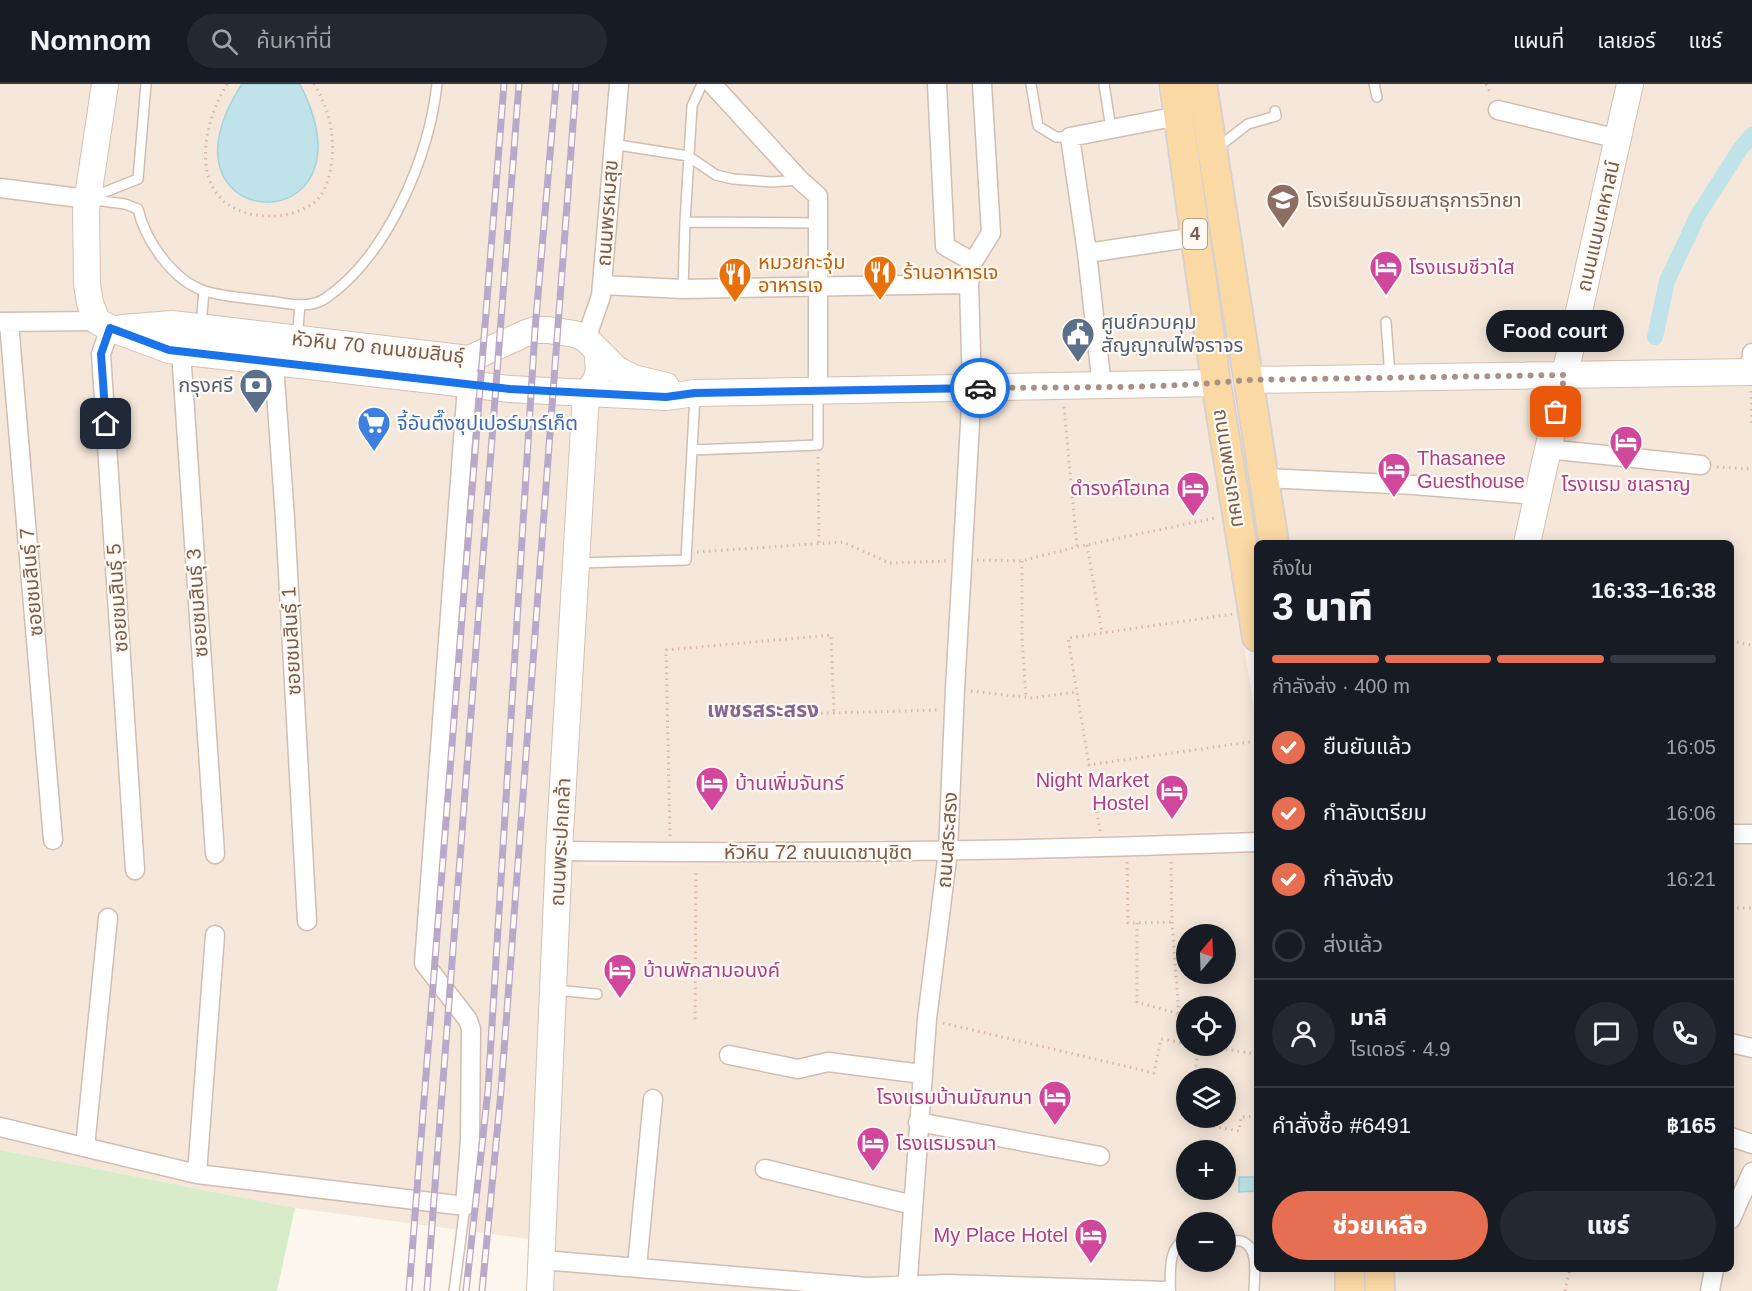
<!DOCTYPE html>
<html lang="th">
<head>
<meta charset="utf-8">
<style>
	body { margin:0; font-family:Helvetica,"Noto Sans Thai",sans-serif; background:#242831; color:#f1f3f6; height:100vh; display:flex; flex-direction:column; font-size:22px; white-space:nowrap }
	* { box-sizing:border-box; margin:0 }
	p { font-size:20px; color:#9ea1a6 }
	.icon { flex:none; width:33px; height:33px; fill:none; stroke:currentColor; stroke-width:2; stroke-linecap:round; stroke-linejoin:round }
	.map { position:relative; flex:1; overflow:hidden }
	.details { position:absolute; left:1254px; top:456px; width:480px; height:732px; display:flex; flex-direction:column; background:#171b24; border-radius:9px; box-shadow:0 3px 15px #0003 }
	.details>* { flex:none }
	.needle { width:39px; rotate:19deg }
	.fabs { position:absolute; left:1176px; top:840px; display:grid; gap:12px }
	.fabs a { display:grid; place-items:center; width:60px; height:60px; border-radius:50%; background:#171b24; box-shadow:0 3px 15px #0003; font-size:30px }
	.pin { position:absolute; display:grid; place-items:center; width:51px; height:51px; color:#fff; margin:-26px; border-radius:12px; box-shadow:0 3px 9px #0006 }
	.courier { position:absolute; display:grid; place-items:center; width:60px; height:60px; margin:-30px; border:4px solid #1a73e8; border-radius:50%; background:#fff; color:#222; box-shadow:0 2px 8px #0007 }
	.bubble { position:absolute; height:42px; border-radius:21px; background:#171b24; box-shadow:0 3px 15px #0003; font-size:20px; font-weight:800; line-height:42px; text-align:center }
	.summary em { font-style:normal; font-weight:800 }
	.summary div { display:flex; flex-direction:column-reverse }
	.summary { display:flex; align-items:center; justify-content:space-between; height:102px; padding:0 18px }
	h1 { font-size:39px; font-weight:800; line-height:45px }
	.bar { display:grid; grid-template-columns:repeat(4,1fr); gap:9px 6px; align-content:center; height:72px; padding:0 18px }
	.bar i { height:8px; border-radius:4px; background:#363941 }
	.bar .active { background:#e76f51 }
	.bar p { grid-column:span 4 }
	.line { display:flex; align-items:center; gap:15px; padding:0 18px; border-top:2px solid #363941 }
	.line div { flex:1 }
	.round { display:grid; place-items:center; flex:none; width:63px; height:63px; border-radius:32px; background:#242831 }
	ol { padding:0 18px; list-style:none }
	li { display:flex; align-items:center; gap:18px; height:66px }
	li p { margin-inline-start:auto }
	li .icon { padding:6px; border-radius:50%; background:#e76f51; color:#fff; stroke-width:4 }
	li:last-child { color:#9ea1a6 }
	li i { width:33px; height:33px; border:3px solid #363941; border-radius:50% }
	.primary-button { display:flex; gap:12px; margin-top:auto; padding:12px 18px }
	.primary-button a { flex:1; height:69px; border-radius:36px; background:#e76f51; color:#fff; font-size:24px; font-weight:800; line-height:69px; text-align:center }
	.primary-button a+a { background:#242831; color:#f1f3f6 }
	header { display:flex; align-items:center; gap:36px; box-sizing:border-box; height:84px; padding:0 30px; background:#171b24; border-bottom:2px solid #363941 }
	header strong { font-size:28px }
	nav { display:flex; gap:33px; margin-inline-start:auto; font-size:21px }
	.search { width:420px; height:54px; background:#242831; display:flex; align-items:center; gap:15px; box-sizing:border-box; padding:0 21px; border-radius:33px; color:#9ea1a6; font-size:22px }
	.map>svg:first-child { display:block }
</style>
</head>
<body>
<header>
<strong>Nomnom</strong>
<div class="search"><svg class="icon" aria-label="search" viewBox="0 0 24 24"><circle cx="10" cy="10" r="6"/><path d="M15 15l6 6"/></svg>ค้นหาที่นี่</div>
<nav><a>แผนที่</a><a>เลเยอร์</a><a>แชร์</a></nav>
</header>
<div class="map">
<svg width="1752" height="1207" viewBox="0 0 1752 1207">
	<rect width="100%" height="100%" fill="#fdf6ec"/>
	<path fill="#f5e8da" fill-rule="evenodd" d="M0 0H1157L1257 644V1185H1340L1341 1207H548L551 1158 295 1124 0 1066ZM1186 850H1226V890H1186ZM1186 922H1226V962H1186ZM1186 994H1226V1034H1186ZM1186 1066H1226V1106H1186ZM1186 1138H1226V1178H1186Z
		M1215 0H1752V1207H1391L1389 1185H1731V459H1284Z"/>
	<path fill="#fde8e0" d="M1257 746V768L935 780 582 781V756H934Z"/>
	<path fill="#d8ecc9" d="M0 1066 295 1124 277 1207H0Z"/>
	<path fill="#bfe3e8" stroke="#a5d3da" stroke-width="1.5" d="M242 0H300C383 164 143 151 242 0Z
		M1239 1093H1257V1107L1239 1108Z"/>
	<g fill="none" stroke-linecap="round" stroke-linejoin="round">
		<path stroke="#bfe3e8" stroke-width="16" d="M1655 253 1667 197 1699 129 1741 64 1752 51"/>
		<defs>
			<path id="lane" d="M146 0 138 95 87 115 125 120 138 125C145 156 173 197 205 207 223 213 249 214 268 217 287 219 309 226 326 214 388 171 429 73 437 0
				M1031 0 1038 42 1056 53H1070
				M1104 0 1111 45
				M1374 0 1377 13
				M612 60 688 72 716 91 733 95 772 98 800 96
				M1217 64 1248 40 1276 32 1275 27
				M685 138 818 139
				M683 205 685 138 692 22 702 0
				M1386 238 1390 292
				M201 241 204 207
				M297 255 300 221
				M692 366 818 361V308
				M577 479 686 476 695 311
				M555 906 597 910
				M1226 1157C1230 1157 1236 1156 1241 1157 1260 1163 1254 1192 1254 1207
				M454 1207 465 1122
				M1170 1207C1171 1188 1167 1164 1186 1155"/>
			<path id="street" d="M712 0 800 96 818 112V306
				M937 0 945 162 973 178
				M1498 26 1618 55
				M0 104 87 115
				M1087 169 1196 153
				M602 201 683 205 969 200
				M0 238 97 237
				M9 239 53 756
				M110 244 101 270 135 786
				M586 255 601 212 619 0
				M181 267 215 770
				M277 267 275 294 285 434 307 837
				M1750 288 1752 269
				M1102 303 1087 169 1070 53 1178 32
				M1547 365 1701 381
				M1264 394 1414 401 1536 411
				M1731 750H1752
				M559 767C791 770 1024 767 1257 758
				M1731 959 1752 964
				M729 971 798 985 828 978 922 990
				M918 1038 1100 1072
				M0 1043 197 1090 465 1122 470 1056 471 945 468 936 424 879 468 289
				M1731 1053 1752 1060
				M85 1063 108 834
				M765 1085 913 1121
				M197 1090 215 851
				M1731 1135 1752 1088
				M543 1176 867 1203 947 1200 1166 1207
				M637 1183 653 1015
				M907 1207 927 935 948 767 955 605 972 304 969 200 973 178 991 149 982 0
				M1710 1207 1714 1185"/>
			<path id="secondary" d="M105 0 86 126 87 200 90 219 97 237 110 244 169 266 510 305 666 313 695 309 1216 299
				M122 244 172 240 469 275 524 250 535 246H548L575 250 586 255 616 285 633 294 666 302
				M1247 296 1752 288
				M1527 459 1630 0
				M540 1207 559 767 586 310C601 292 600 288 597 266"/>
			<path id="primary" d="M1174 0 1216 299 1257 553
				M1202 0 1274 459
				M1350 1185V1207
				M1379 1185 1380 1207"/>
		</defs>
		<use href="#lane" stroke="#d1beb0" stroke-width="12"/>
		<use href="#street" stroke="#d1beb0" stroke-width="21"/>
		<use href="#secondary" stroke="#d6c0b0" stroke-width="28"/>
		<use href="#primary" stroke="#dad1cd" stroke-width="32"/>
		<path stroke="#d9b8a5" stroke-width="3" stroke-dasharray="1.5 4.5" stroke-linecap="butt" d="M227 0C197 49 189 128 266 132 283 133 304 128 317 116 327 105 331 88 332 74 334 46 328 23 314 0
			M1486 0 1491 10
			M1751 307 1752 341
			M1064 323 1077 463
			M818 373 819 461
			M1717 383 1752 385
			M1087 461 1102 549
			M697 468 843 458 889 479 947 477
			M977 476 1021 477 1077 463 1215 434
			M1022 477V553L1026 613
			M1731 557 1752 561
			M971 607 1032 614 1076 608
			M755 631 939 626
			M1088 681 1257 657
			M1100 747 1068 554 1233 530
			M670 752 666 566 831 551 834 628
			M1127 778 1128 839 1172 838
			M1171 778 1172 838 1181 957
			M1731 824H1752
			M1137 839V918L1179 930
			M695 935 696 785
			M943 939 1154 989 1161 955 1186 959
			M1202 962 1257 970
			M1194 994 1199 962
			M1189 1034 1188 1038 1239 1047 1241 1033 1257 1032
			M1565 1207 1570 1185"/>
		<use href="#lane" stroke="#fff" stroke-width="9"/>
		<use href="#street" stroke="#fff" stroke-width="18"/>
		<use href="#secondary" stroke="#fff" stroke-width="26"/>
		<use href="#primary" stroke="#fbd9a5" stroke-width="28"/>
		<defs>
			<path id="rail" d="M409 1207 504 0
				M427 1207 519 0
				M466 1207 488 1006 535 246 556 0
				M482 1207 501 1007 576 0"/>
		</defs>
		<use href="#rail" stroke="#b9a8c9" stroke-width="7"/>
		<use href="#rail" stroke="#fffaf3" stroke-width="4.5" stroke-dasharray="14" stroke-linecap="butt"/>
	</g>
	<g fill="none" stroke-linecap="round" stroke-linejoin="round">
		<path stroke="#a89285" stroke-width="6" stroke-dasharray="0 10.8" d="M980 304C1069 303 1159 305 1247 296L1565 291 1556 328"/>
		<path stroke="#1a73e8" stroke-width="8" d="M106 340 101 270 110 244 169 266 510 305 666 313 695 309 980 304"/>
	</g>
	<defs>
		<symbol id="school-pin" viewBox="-11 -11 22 30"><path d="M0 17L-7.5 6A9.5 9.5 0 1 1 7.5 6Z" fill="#8d6e63" stroke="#fffaf3"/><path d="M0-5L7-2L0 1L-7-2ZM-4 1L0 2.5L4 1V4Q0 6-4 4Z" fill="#fff"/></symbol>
		<symbol id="hotel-pin" viewBox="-11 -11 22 30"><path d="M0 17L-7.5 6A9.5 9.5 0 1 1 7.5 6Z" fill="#d1479c" stroke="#fffaf3"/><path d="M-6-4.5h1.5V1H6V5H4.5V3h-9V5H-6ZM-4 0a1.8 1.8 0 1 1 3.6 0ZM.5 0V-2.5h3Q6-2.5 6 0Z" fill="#fff"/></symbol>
		<symbol id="restaurant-pin" viewBox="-11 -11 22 30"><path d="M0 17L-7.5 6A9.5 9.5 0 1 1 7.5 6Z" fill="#e8710a" stroke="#fffaf3"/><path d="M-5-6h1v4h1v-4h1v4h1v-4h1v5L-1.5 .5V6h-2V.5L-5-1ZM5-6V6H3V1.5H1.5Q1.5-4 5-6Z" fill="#fff"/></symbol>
		<symbol id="civic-pin" viewBox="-11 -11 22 30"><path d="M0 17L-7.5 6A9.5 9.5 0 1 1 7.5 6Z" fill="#5c6f8a" stroke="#fffaf3"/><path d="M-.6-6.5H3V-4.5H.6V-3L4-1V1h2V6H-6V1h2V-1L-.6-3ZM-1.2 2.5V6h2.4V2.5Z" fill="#fff"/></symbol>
		<symbol id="bank-pin" viewBox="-11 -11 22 30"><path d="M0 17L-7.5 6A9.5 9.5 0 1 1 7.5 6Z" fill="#5c6f8a" stroke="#fffaf3"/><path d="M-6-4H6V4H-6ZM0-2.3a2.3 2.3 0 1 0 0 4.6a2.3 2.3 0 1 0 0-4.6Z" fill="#fff"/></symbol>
		<symbol id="supermarket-pin" viewBox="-11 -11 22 30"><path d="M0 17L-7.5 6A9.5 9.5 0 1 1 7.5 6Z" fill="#3f7fe0" stroke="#fffaf3"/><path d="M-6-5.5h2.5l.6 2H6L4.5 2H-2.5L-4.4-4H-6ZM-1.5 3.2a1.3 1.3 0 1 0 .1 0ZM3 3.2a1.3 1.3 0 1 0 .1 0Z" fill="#fff"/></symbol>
	</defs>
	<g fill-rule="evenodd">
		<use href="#school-pin" x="1264" y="97" width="38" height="52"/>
		<use href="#hotel-pin" x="1367" y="164" width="38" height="52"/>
		<use href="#restaurant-pin" x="861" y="169" width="38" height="52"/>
		<use href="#restaurant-pin" x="716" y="171" width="38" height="52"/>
		<use href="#civic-pin" x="1059" y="231" width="38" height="52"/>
		<use href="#bank-pin" x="237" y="282" width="38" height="52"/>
		<use href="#supermarket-pin" x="355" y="320" width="38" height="52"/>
		<use href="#hotel-pin" x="1607" y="339" width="38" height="52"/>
		<use href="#hotel-pin" x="1375" y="366" width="38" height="52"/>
		<use href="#hotel-pin" x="1174" y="385" width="38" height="52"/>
		<use href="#hotel-pin" x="693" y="680" width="38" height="52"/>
		<use href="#hotel-pin" x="1153" y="688" width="38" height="52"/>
		<use href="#hotel-pin" x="601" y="867" width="38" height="52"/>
		<use href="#hotel-pin" x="1036" y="994" width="38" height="52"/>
		<use href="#hotel-pin" x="854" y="1040" width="38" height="52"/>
		<use href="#hotel-pin" x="1072" y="1132" width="38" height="52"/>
	</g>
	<g text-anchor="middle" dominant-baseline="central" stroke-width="4.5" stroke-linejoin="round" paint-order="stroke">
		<rect fill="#fffaf3" stroke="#a28b7f" stroke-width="1.5" x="1183" y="135" width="24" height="30" rx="4.5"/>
		<g font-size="18" font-weight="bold" fill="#7a5c4d">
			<text x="1195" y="150">4</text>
		</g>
		<g font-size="20" fill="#785e54" stroke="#fffaf3" text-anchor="start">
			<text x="1306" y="116">โรงเรียนมัธยมสาธุการวิทยา</text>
		</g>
		<g font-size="20" fill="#7a5c4d" stroke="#fffaf3">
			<text transform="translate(607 129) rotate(-86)">ถนนพรหมสุข</text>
			<text transform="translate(1598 142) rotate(-77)">ถนนแนบเคหาสน์</text>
			<text transform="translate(378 263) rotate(6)">หัวหิน 70 ถนนชมสินธุ์</text>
			<text transform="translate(1230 384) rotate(81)">ถนนเพชรเกษม</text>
			<text transform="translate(31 498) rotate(-95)">ซอยชมสินธุ์ 7</text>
			<text transform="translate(117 514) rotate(-94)">ซอยชมสินธุ์ 5</text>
			<text transform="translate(197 519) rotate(-94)">ซอยชมสินธุ์ 3</text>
			<text transform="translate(291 557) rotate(-93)">ซอยชมสินธุ์ 1</text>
			<text transform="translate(947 756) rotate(-86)">ถนนสระสรง</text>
			<text transform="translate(560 758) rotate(-87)">ถนนพระปกเกล้า</text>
			<text x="818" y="768">หัวหิน 72 ถนนเดชานุชิต</text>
		</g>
		<g font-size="20" fill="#c56008" stroke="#fffaf3" text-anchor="start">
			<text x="758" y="178">หมวยกะจุ๋ม<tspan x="758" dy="23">อาหารเจ</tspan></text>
			<text x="903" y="188">ร้านอาหารเจ</text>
		</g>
		<g font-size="20" fill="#b23c85" stroke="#fffaf3" text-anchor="start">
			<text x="1409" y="183">โรงแรมชีวาใส</text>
			<text x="1417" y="374">Thasanee<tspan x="1417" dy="23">Guesthouse</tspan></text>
			<text x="1626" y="400" text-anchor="middle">โรงแรม ชเลราญ</text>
			<text x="1170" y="404" text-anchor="end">ดำรงค์โฮเทล</text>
			<text x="1149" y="696" text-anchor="end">Night Market<tspan x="1149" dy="23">Hostel</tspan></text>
			<text x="735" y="699">บ้านเพิ่มจันทร์</text>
			<text x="643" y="886">บ้านพักสามอนงค์</text>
			<text x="1032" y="1013" text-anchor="end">โรงแรมบ้านมัณฑนา</text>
			<text x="896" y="1059">โรงแรมรจนา</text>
			<text x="1068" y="1151" text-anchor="end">My Place Hotel</text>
		</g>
		<g font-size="20" fill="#4e5e75" stroke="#fffaf3" text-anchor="start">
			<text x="1101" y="238">ศูนย์ควบคุม<tspan x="1101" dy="23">สัญญาณไฟจราจร</tspan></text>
			<text x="233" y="301" text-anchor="end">กรุงศรี</text>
		</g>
		<g font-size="20" fill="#366cbe" stroke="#fffaf3" text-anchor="start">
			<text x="397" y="339">จี้อันตึ๊งซุปเปอร์มาร์เก็ต</text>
		</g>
		<g font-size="21" font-weight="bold" fill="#846695" stroke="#fffaf3">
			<text x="763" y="625">เพชรสระสรง</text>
		</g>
	</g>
</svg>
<div class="fabs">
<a><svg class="needle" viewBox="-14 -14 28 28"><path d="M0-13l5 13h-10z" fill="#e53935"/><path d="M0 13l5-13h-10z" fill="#9ea1a6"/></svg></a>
<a><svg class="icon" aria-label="locate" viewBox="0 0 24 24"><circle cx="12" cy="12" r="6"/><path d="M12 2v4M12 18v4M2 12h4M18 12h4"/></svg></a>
<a><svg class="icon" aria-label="layers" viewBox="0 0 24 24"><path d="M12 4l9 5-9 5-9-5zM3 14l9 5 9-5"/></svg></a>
<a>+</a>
<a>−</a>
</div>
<div class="pin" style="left:1556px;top:328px;background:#ea580c"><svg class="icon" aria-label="bag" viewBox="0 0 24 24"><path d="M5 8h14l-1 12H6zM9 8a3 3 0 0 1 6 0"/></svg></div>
<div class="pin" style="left:106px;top:340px;background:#1f2937"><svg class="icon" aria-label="home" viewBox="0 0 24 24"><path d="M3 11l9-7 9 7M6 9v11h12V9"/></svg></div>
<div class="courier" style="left:980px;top:304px"><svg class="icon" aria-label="car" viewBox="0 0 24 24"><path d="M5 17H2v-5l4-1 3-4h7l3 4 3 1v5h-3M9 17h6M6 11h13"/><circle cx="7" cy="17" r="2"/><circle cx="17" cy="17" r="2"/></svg></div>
<div class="bubble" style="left:1486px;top:226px;width:138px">Food court</div>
<section class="details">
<div class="summary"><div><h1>3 นาที</h1><p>ถึงใน</p></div><em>16:33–16:38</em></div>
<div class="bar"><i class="active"></i><i class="active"></i><i class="active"></i><i></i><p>กำลังส่ง · 400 m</p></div>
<ol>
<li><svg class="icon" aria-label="check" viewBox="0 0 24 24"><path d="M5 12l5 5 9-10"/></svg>ยืนยันแล้ว<p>16:05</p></li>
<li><svg class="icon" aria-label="check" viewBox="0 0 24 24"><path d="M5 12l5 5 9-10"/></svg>กำลังเตรียม<p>16:06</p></li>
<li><svg class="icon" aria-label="check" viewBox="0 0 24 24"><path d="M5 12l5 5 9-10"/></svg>กำลังส่ง<p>16:21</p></li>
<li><i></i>ส่งแล้ว</li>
</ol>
<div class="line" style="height:108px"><a class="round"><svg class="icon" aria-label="person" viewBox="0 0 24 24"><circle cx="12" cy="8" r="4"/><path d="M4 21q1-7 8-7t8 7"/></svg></a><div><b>มาลี</b><p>ไรเดอร์ · 4.9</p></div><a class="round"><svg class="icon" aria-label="chat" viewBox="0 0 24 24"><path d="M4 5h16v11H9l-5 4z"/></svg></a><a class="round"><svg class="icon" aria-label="phone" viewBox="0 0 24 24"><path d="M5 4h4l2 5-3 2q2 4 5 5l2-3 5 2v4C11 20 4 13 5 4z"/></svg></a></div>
<div class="line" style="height:78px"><div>คำสั่งซื้อ #6491</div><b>฿165</b></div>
<div class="primary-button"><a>ช่วยเหลือ</a><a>แชร์</a></div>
</section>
</div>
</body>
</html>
